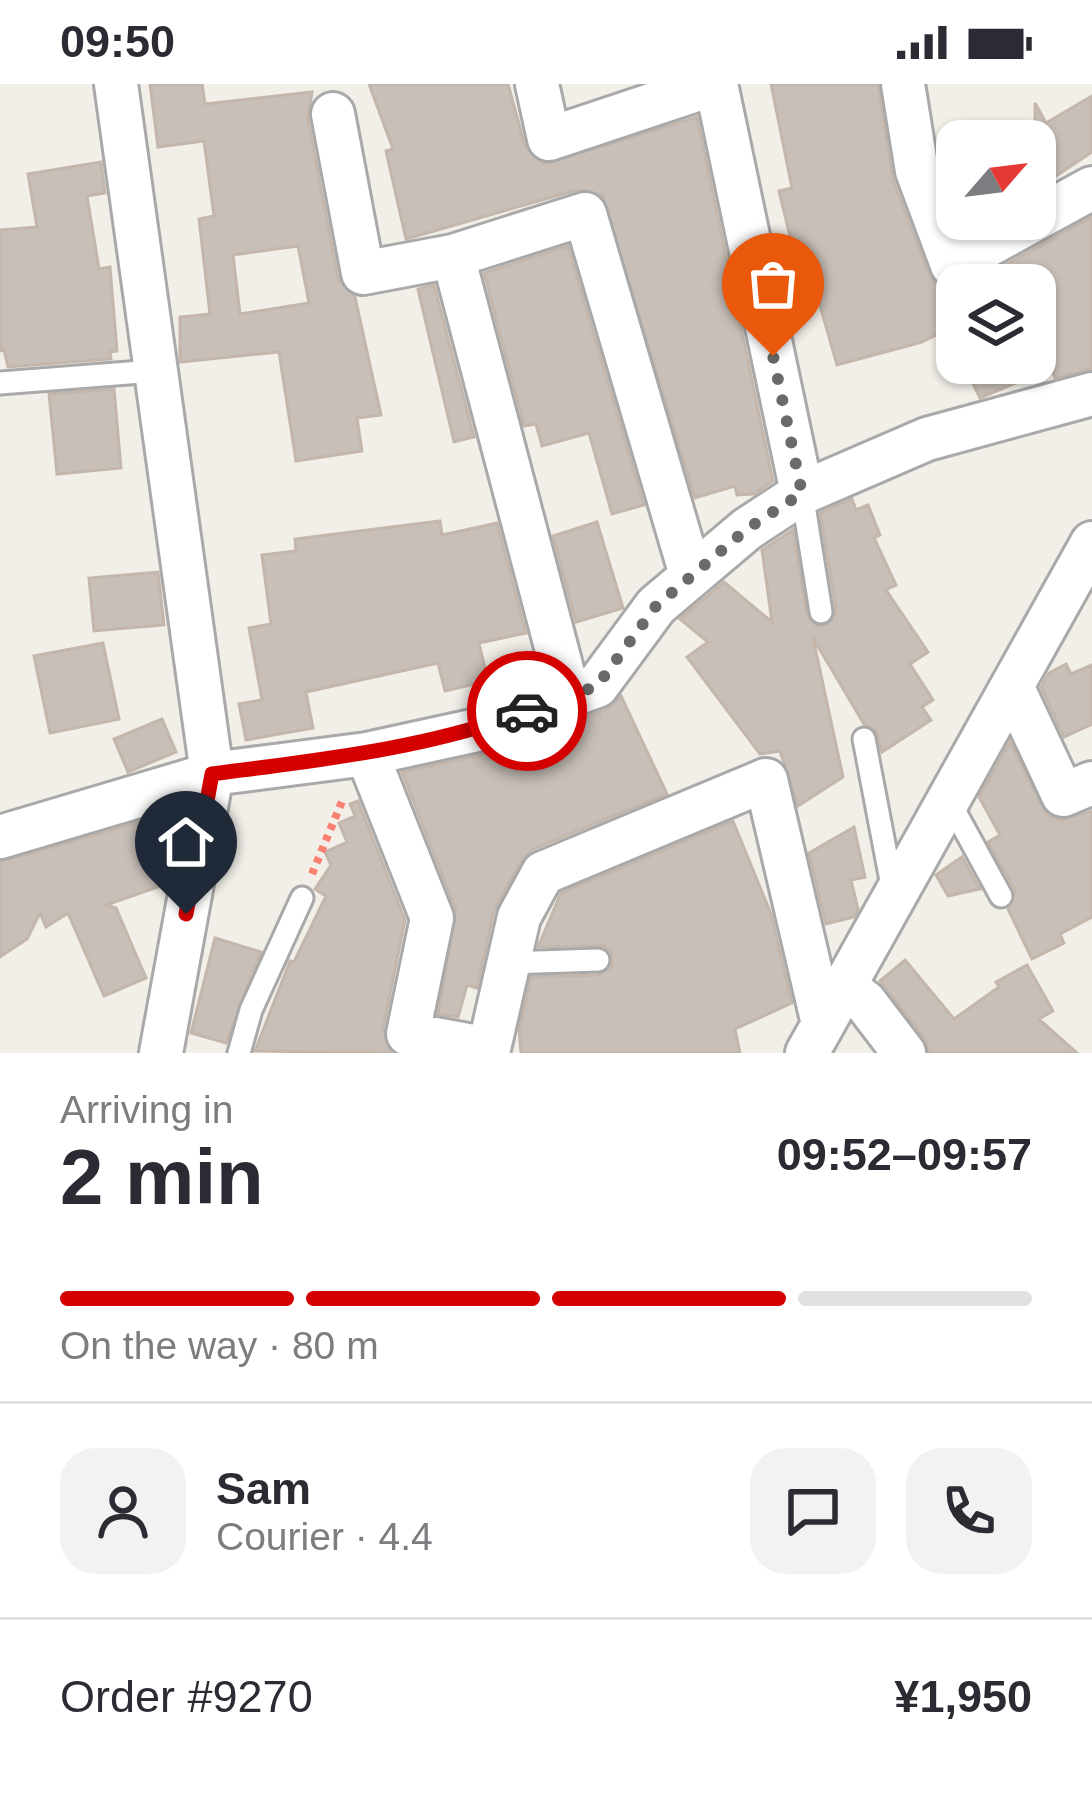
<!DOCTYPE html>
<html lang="en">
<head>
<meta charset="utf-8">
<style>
	body { margin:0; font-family:Arial,sans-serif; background:#f2f2f3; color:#2b2b33; height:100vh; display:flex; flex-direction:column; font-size:45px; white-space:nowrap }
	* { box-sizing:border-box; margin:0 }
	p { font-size:39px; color:#7c7c81 }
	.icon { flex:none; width:66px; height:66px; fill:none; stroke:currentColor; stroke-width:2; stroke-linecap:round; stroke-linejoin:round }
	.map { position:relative; height:969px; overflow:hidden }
	.side { display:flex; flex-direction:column; background:#fff; flex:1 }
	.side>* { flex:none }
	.needle { width:78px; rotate:62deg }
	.fabs { position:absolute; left:936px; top:36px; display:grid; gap:24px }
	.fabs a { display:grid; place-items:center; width:120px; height:120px; border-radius:24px; background:#fff; box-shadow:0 3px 9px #0004; font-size:60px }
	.pin { position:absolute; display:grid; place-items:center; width:102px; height:102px; color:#fff; margin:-123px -51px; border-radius:50% 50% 50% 0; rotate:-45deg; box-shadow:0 0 12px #0007 }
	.pin .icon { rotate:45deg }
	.courier { position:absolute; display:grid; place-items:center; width:120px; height:120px; margin:-60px; border:9px solid #d40000; border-radius:50%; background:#fff; color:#222; box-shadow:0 3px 15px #0007 }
	.head em { font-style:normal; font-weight:600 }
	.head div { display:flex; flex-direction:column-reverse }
	.head { display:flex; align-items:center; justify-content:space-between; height:204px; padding:0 60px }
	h1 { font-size:78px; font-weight:600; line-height:90px }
	.bar { display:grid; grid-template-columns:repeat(4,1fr); gap:18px 12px; align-content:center; height:144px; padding:0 60px }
	.bar i { height:15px; border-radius:9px; background:#e1e1e2 }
	.bar .active { background:#d40000 }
	.bar p { grid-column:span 4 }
	.line { display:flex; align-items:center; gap:30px; padding:0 60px; border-top:3px solid #e1e1e2 }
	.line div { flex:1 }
	.round { display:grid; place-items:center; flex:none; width:126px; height:126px; border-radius:36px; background:#f2f2f3 }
	.status { display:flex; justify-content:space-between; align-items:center; height:84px; padding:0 60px; background:#fff; direction:ltr }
	.status svg { height:33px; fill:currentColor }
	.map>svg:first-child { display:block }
</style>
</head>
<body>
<div class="status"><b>09:50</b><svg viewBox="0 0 49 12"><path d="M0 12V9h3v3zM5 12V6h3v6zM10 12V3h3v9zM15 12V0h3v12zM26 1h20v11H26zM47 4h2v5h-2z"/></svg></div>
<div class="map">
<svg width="1092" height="969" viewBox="0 0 1092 969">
	<rect width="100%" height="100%" fill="#f2efe9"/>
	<path fill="#c7bfb8" stroke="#c4b6ab" stroke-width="3" fill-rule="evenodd" d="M150 0H202L205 20 312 8 308 35 338 194 355 213 381 331 357 334 362 367 296 377 279 268 180 278V233L210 230 199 135 214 132 204 57 158 63ZM298 162 309 219 240 230 233 171Z
		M369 0H508L525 62 544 80 697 33 773 397 754 410 737 411 735 402 695 414 602 111 577 106 406 155 386 67 393 65Z
		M771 0H878L893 96 929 191 938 202 957 205V240L922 258 837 281 817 211 788 219 782 190 798 185 779 107 792 104Z
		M1092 12V68L1035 106V19L1046 39Z
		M101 78 105 109 87 112 99 185 110 183 117 267 110 268 111 275 8 283 4 266 0 267V146L37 143 28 90Z
		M1092 133V285L1055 294 1051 284 980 314 963 279H1035V201H969Z
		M568 162 644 421 612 430 589 349 542 362 536 340 524 342 484 189Z
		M434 201 474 353 454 358 418 205Z
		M114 305 121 384 57 390 49 310Z
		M852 415 856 426 868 421 880 451 874 454 896 501 886 506 928 568 910 580 933 616 922 623 931 636 882 668 876 646 864 640 813 554 843 693 798 722 780 667 760 670 687 573 708 558 680 535 724 498 772 538 762 466 793 446 807 531 817 542 829 540 836 526 820 429Z
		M440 437 442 451 497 439 526 549 479 559 488 597 445 607 438 579 306 608 313 644 246 656 239 620 262 616 249 544 271 540 262 471 296 467 295 455Z
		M597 438 623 524 576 538 553 452Z
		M158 488 164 541 94 547 89 494Z
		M103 559 119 635 50 649 34 572Z
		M1066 580 1071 590 1092 581V640L1064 653 1041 603 1049 589Z
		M621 612 667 710 533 765 522 776 494 827 477 904 467 901 458 933 438 930 456 826 402 688 485 670 606 626Z
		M162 635 176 668 128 688 114 655Z
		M1010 658 1047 731 1061 736 1092 727V833L1060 850 1064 859 1032 875 1008 825 1015 806 988 758 1000 751 979 713Z
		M358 717 405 836 383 945 391 969 255 967 290 877 294 878 326 812 315 805 331 781 325 768 347 758 339 739 355 732 350 720Z
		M146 736 166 800 106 821 116 824 146 894 104 912 68 829 46 843 40 829 27 855 0 873V778Z
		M733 737 771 830 792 919 735 945 740 969H521L519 946 531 893 598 891 612 882 611 869 604 862 538 863 561 809Z
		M854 743 865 793 851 796 858 825 854 833 826 840 809 769Z
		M962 773 980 805 948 812 936 791Z
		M215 854 261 868 226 959 191 949Z
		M905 876 954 935 999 903 996 898 1027 881 1053 927 1039 935 1077 969H929L924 954 880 897Z"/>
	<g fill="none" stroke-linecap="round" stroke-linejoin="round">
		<defs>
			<path id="service" d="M0 299 154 287
				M802 409 821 528
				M864 655 893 807
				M948 715 1001 812
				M508 879 598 876
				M239 969 251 926 302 814"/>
			<path id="minor" d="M537 0 549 55 714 0
				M716 0 802 409
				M903 0 917 87 952 181 1092 104
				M333 30 363 189 453 172
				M1012 602 1063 711 1092 699
				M569 612 453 172 585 130 691 491
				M367 670 432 834 408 950 489 965
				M0 753 212 690 116 0
				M844 902 865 918 904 969
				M161 969 212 690 367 670 477 646 597 602 656 522 747 445 802 409 927 355 1092 310
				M488 969 519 833 543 789 766 696 823 940
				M807 969 1092 459"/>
		</defs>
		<use href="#service" stroke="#a9a9a9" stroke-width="27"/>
		<use href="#minor" stroke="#a9a9a9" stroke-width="48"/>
		<path stroke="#fa8072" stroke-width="8" stroke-dasharray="6 6" stroke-linecap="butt" d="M312 790 343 715"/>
		<use href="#service" stroke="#fff" stroke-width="21"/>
		<use href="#minor" stroke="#fff" stroke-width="42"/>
	</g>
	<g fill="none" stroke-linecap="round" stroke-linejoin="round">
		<path stroke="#6b6a68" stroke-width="12" stroke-dasharray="0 21.6" d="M527 627 597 602 656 522 747 445 802 409 773 272"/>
		<path stroke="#d40000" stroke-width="15" d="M186 830 212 690C318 676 426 665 527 627"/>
	</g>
</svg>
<div class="fabs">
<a><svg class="needle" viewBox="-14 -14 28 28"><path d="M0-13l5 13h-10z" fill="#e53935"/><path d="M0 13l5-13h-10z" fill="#7c7c81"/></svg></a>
<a><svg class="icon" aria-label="layers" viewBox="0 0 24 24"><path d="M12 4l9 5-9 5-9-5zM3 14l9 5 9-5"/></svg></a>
</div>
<div class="pin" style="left:773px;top:272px;background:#ea580c"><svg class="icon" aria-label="bag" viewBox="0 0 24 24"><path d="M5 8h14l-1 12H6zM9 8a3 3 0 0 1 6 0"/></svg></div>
<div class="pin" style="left:186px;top:830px;background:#1f2937"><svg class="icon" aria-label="home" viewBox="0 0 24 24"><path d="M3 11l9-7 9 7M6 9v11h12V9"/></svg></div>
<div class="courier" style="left:527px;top:627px"><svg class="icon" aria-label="car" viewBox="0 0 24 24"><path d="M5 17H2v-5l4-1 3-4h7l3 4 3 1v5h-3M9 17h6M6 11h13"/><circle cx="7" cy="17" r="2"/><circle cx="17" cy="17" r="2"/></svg></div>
</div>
<section class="side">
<div class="head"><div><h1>2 min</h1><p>Arriving in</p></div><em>09:52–09:57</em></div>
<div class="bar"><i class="active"></i><i class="active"></i><i class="active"></i><i></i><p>On the way · 80 m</p></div>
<div class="line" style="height:216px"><a class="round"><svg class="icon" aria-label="person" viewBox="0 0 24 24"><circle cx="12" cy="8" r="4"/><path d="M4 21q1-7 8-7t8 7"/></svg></a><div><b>Sam</b><p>Courier · 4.4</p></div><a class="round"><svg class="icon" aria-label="chat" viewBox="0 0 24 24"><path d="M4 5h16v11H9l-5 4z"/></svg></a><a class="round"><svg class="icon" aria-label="phone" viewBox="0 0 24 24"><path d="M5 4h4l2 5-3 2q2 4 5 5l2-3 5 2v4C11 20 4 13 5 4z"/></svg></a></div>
<div class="line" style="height:156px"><div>Order #9270</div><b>¥1,950</b></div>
</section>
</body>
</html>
